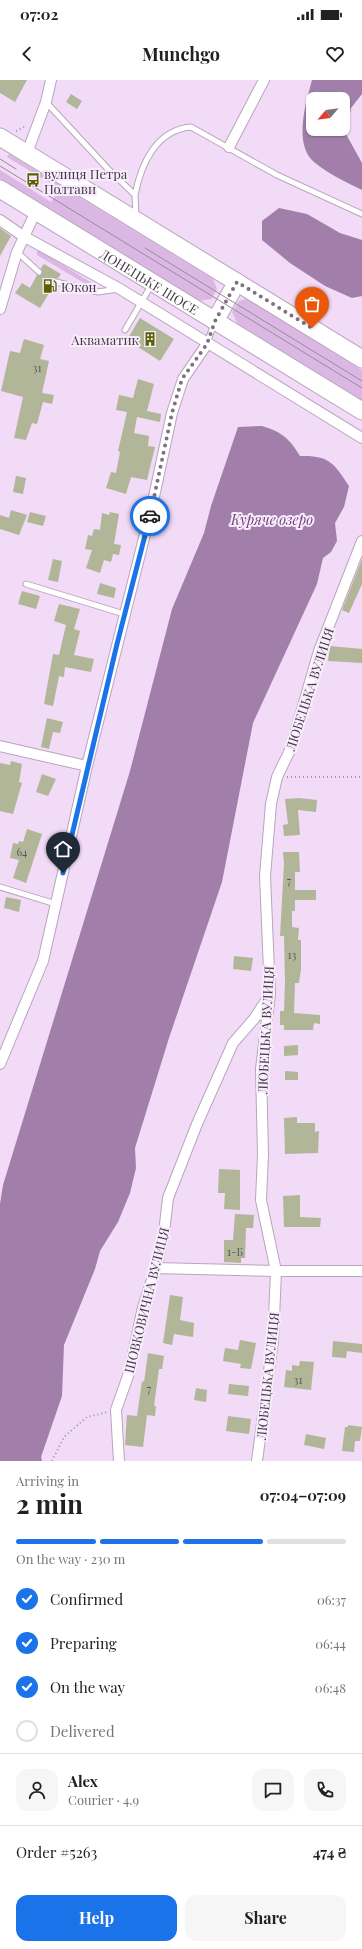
<!DOCTYPE html>
<html lang="en">
<head>
<meta charset="utf-8">
<style>
	body { margin:0; font-family:"Playfair Display",serif; background:#f6f6f6; color:#202124; height:100vh; display:flex; flex-direction:column; font-size:15px; white-space:nowrap }
	* { box-sizing:border-box; margin:0 }
	p { font-size:13px; color:#757577 }
	.icon { flex:none; width:22px; height:22px; fill:none; stroke:currentColor; stroke-width:2; stroke-linecap:round; stroke-linejoin:round }
	.map { position:relative; height:1381px; overflow:hidden }
	.drawer { display:flex; flex-direction:column; background:#fff; flex:1 }
	.drawer>* { flex:none }
	.needle { width:26px; rotate:242deg }
	.buttons { position:absolute; left:306px; top:12px; display:grid; gap:8px }
	.buttons a { display:grid; place-items:center; width:44px; height:44px; border-radius:8px; background:#fff; box-shadow:0 1px 3px #0004; font-size:20px }
	.pin { position:absolute; display:grid; place-items:center; width:34px; height:34px; color:#fff; margin:-41px -17px; border-radius:50% 50% 50% 0; rotate:-45deg; box-shadow:0 0 4px #0007 }
	.pin .icon { rotate:45deg }
	.courier { position:absolute; display:grid; place-items:center; width:40px; height:40px; margin:-20px; border:3px solid #1a73e8; border-radius:50%; background:#fff; color:#222; box-shadow:0 1px 5px #0007 }
	.summary em { font-style:normal; font-weight:700 }
	.summary div { display:flex; flex-direction:column-reverse }
	.summary { display:flex; align-items:center; justify-content:space-between; height:68px; padding:0 16px }
	h1 { font-size:26px; font-weight:700; line-height:30px }
	.bar { display:grid; grid-template-columns:repeat(4,1fr); gap:6px 4px; align-content:center; height:48px; padding:0 16px }
	.bar i { height:5px; border-radius:3px; background:#e0e0e0 }
	.bar .on { background:#1a73e8 }
	.bar p { grid-column:span 4 }
	.line { display:flex; align-items:center; gap:10px; padding:0 16px; border-top:1px solid #e0e0e0 }
	.line div { flex:1 }
	.round { display:grid; place-items:center; flex:none; width:42px; height:42px; border-radius:12px; background:#f6f6f6 }
	ol { padding:0 16px; list-style:none }
	li { display:flex; align-items:center; gap:12px; height:44px }
	li p { margin-inline-start:auto }
	li .icon { padding:4px; border-radius:50%; background:#1a73e8; color:#fff; stroke-width:4 }
	li:last-child { color:#757577 }
	li i { width:22px; height:22px; border:2px solid #e0e0e0; border-radius:50% }
	.button { display:flex; gap:8px; margin-top:auto; padding:8px 16px }
	.button a { flex:1; height:46px; border-radius:12px; background:#1a73e8; color:#fff; font-size:16px; font-weight:700; line-height:46px; text-align:center }
	.button a+a { background:#f6f6f6; color:#202124 }
	.status { display:flex; justify-content:space-between; align-items:center; height:28px; padding:0 20px; background:#fff; direction:ltr }
	.status svg { height:11px; fill:currentColor }
	header { display:flex; justify-content:space-between; align-items:center; height:52px; padding:0 16px; background:#fff; font-size:18px; font-weight:700 }
	.map>svg:first-child { display:block }
</style>
</head>
<body>
<div class="status"><b>07:02</b><svg viewBox="0 0 49 12"><path d="M0 12V9h3v3zM5 12V6h3v6zM10 12V3h3v9zM15 12V0h3v12zM26 1h20v11H26zM47 4h2v5h-2z"/></svg></div>
<header><svg class="icon" aria-label="back" viewBox="0 0 24 24"><path d="M15 5l-7 7 7 7"/></svg>Munchgo<svg class="icon" aria-label="heart" viewBox="0 0 24 24"><path d="M12 20l-8-8c-3-5 5-10 8-4 3-6 11-1 8 4z"/></svg></header>
<div class="map">
<svg width="362" height="1381" viewBox="0 0 362 1381">
	<rect width="100%" height="100%" fill="#f1dbf6"/>
	<path fill="#dbb7e4" d="M9 74 213 199 217 209 211 219 199 221 0 99V90L51 122 60 109 7 77Z
		M37 171H41L95 205 84 203 37 175Z
		M245 219 251 221 362 290V320L237 243 232 232 239 221Z"/>
	<path fill="#a17faa" fill-rule="evenodd" d="M312 0H362V14L351 28 346 54 362 83V110C346 102 328 94 314 82 293 64 306 23 312 0ZM313 19H343V49H313Z
		M279 128 307 134 340 153 362 160V216L352 218 325 206 290 183 262 160V141Z
		M262 346C282 352 289 358 300 376 329 375 334 383 349 406L344 427 335 443 337 461 331 472 323 478 317 504 253 643 222 802 169 958 135 1068 136 1088 130 1113 118 1142 100 1171 95 1189 64 1265 62 1316 41 1377 42 1381H0V1124L3 1105 130 691 172 529 204 453 211 426 238 347Z"/>
	<path fill="#b0b697" d="M0 0H27L15 22 0 13Z
		M71 14 82 21 77 29 66 22Z
		M0 148 11 156 0 176Z
		M44 184 61 194 58 198 53 200 54 205 40 228 15 213 22 203 30 208 37 195 42 194 41 188Z
		M140 238 174 259 160 281 127 260Z
		M24 259 44 265 40 279 49 281 42 313 54 315 52 324 43 322 37 344 32 343 26 360 14 358 23 317 1 311 10 271 20 273Z
		M138 299 154 304 147 331 161 334 160 342 137 337 134 353 149 356 148 366 155 367 147 400 131 397 126 414 106 408 111 392 116 393 120 372 118 371 127 332 116 330 119 315 133 318Z
		M16 396 26 398 23 414 13 412Z
		M11 430 27 435 19 455 0 449V435L9 438Z
		M30 432 46 436 43 446 27 442Z
		M110 432 119 434 114 464 121 465 119 475 113 474 111 482 104 480 100 493 86 488 92 470 85 469 88 455 92 456 94 449 100 450 102 433 109 435Z
		M53 479 62 481 58 502 48 500Z
		M362 479V504L349 533 342 530Z
		M100 503 116 508 114 518 97 514Z
		M22 511 40 516 36 529 18 524Z
		M59 524 80 529 74 549 80 551 74 575 94 579 91 592 65 587 64 597 59 596 53 626 44 624 53 574 59 575 66 545 54 541Z
		M330 566 362 569V583L328 581Z
		M47 638 63 642 60 653 53 652 49 669 41 667Z
		M11 681 22 684 19 702 22 703 13 734 0 731V683L10 685Z
		M42 694 56 699 48 716 36 712Z
		M299 718 317 720 316 732 298 730 300 755 284 756 283 745 288 744 285 719Z
		M27 749 42 754 26 803 13 798 19 780 10 778 13 763 18 764 19 761 23 762Z
		M283 772H299L300 792H295V810H316V820H295V831H292V847L299 848 298 860H301V889L299 903H295L294 933 320 935V944L314 943 313 950H284V945H280V931H284L285 903 284 856H280L284 783Z
		M6 817 21 820 19 832 4 828Z
		M234 876 253 878 251 891 233 889Z
		M298 965V975L284 976V966Z
		M285 991 298 992V1000H285Z
		M297 1037V1043H315V1052L319 1051 318 1073 285 1074 284 1038Z
		M219 1089 240 1090V1130L224 1129 225 1113H218Z
		M300 1115V1137L321 1138 320 1147H284L283 1116Z
		M235 1134 254 1135 253 1148H246L245 1178H241V1183L224 1182V1160H233Z
		M170 1215 183 1217 180 1240 194 1243 193 1257 174 1254 172 1265 163 1263Z
		M240 1260 256 1263 251 1289 240 1288 241 1284 223 1281 225 1268 238 1270Z
		M333 1261 362 1264V1273L347 1271 346 1278 332 1277Z
		M148 1273 164 1276 162 1289H159L154 1326H156L155 1336 147 1335 143 1367 125 1365 127 1335 137 1336 142 1301 144 1302Z
		M300 1281 314 1282 311 1310 284 1307 286 1290 292 1291V1285L299 1286Z
		M229 1304 249 1306 248 1316 228 1314Z
		M196 1308 207 1310 206 1322 194 1320Z
		M228 1336 251 1339 249 1354 226 1351Z
		M348 1345 362 1347 360 1361H355L354 1372 342 1371 345 1347H348Z
		M306 1354 326 1358 324 1369 304 1365Z"/>
	<g fill="none" stroke-linecap="round" stroke-linejoin="round">
		<defs>
			<path id="service" d="M46 22 108 89 135 115C141 84 156 50 191 47L277 95 362 134
				M135 115 136 137
				M17 172 39 192
				M56 202 98 212 118 209
				M125 250 152 204
				M207 263 214 244
				M26 504 124 534
				M0 807 56 824"/>
			<path id="minor" d="M229 67 264 0
				M27 73 46 22 51 0
				M0 140 23 156 120 209 362 358
				M0 229 17 172 36 131
				M0 666 87 686
				M0 984 43 881 87 686 152 426 172 333 183 299 207 264
				M156 1188 276 1191H362
				M119 1381 116 1330 129 1293 143 1227 156 1188 164 1153 168 1118 197 1044 233 963 254 939 269 916
				M257 1381 273 1261 276 1191 261 1120 263 1074 261 989 270 914 265 796 271 724 277 697 291 668 319 571 362 461"/>
			<g id="trunk">
				<path d="M0 57 362 279"/>
				<path id="s1" d="M0 109 362 331"/>
				<path d="M215 241 237 202"/>
			</g>
		</defs>
		<use href="#service" stroke="#b9a5be" stroke-width="7"/>
		<use href="#minor" stroke="#b9a5be" stroke-width="12"/>
		<use href="#trunk" stroke="#b9a5be" stroke-width="19"/>
		<path stroke="#a191a5" stroke-width="2" stroke-dasharray="1 3" stroke-linecap="butt" d="M16 51 26 46
			M287 697H362
			M52 1381 64 1357 87 1337 107 1332"/>
		<use href="#service" stroke="#fff" stroke-width="5"/>
		<use href="#minor" stroke="#fff" stroke-width="10"/>
		<use href="#trunk" stroke="#fff" stroke-width="17"/>
		<path stroke="#9a8a9d" stroke-width="1" d="M0 79 16 89
			M0 86 362 308
			M145 168 362 301"/>
	</g>
	<g fill="none" stroke-linecap="round" stroke-linejoin="round">
		<path stroke="#7f7182" stroke-width="4" stroke-dasharray="0 7.2" d="M150 436 172 333 182 299 207 264 215 241 237 202 312 248"/>
		<path stroke="#1a73e8" stroke-width="5" d="M63 793 117 564 150 436"/>
	</g>
	<defs>
		<symbol id="bus-bare" viewBox="-9 -9 18 18"><path d="M-5-6H5V4H4V6H2V4H-2V6H-4V4H-5ZM-3.5-4V0h7V-4ZM-3.5 1.2v1.5H-2V1.2ZM2 1.2v1.5H3.5V1.2Z" fill="#586200" stroke="#f9ecfc" stroke-width="2.5" paint-order="stroke"/></symbol>
		<symbol id="fuel-bare" viewBox="-9 -9 18 18"><path d="M-5.5-6h7V0h2V4h1.3V-2.5L3-4.5l.8-.8L6-3V5H2.5V1h-1V6h-7ZM-4.2-4.7v3.2H.2V-4.7Z" fill="#586200" stroke="#f9ecfc" stroke-width="2.5" paint-order="stroke"/></symbol>
		<symbol id="building-bare" viewBox="-9 -9 18 18"><path d="M-4-6H4V6H1V3H-1V6H-4ZM-2.5-4.3h1.7v1.8h-1.7ZM.8-4.3h1.7v1.8H.8ZM-2.5-1h1.7V.8h-1.7ZM.8-1h1.7V.8H.8Z" fill="#586200" stroke="#f9ecfc" stroke-width="2.5" paint-order="stroke"/></symbol>
	</defs>
	<g fill-rule="evenodd">
		<use href="#bus-bare" x="23" y="90" width="20" height="20"/>
		<use href="#fuel-bare" x="40" y="196" width="20" height="20"/>
		<use href="#building-bare" x="140" y="249" width="20" height="20"/>
	</g>
	<g text-anchor="middle" dominant-baseline="central" stroke-width="4" stroke-linejoin="round" paint-order="stroke">
		<g font-size="11" fill="#5d5858">
			<text x="37" y="287">31</text>
			<text x="22" y="771">64</text>
			<text x="289" y="800">7</text>
			<text x="292" y="874">13</text>
			<text x="235" y="1171">1-Б</text>
			<text x="298" y="1299">31</text>
			<text x="149" y="1308">7</text>
		</g>
		<g font-size="13" fill="#413843" stroke="#f9ecfc" text-anchor="start">
			<text x="44" y="93">вулиця Петра<tspan x="44" dy="15">Полтави</tspan></text>
			<text x="61" y="206">Юкон</text>
			<text x="139" y="259" text-anchor="end">Акваматик</text>
		</g>
		<g font-size="13" fill="#413843" stroke="#f9ecfc">
			<text stroke="none"><textPath href="#s1" startOffset="176">ДОНЕЦЬКЕ ШОСЕ</textPath></text>
			<text transform="translate(309 609) rotate(-72)">ЛЮБЕЦЬКА ВУЛИЦЯ</text>
			<text transform="translate(265 950) rotate(-87)">ЛЮБЕЦЬКА ВУЛИЦЯ</text>
			<text transform="translate(146 1220) rotate(-76)">ШОВКОВИЧНА ВУЛИЦЯ</text>
			<text transform="translate(267 1296) rotate(-84)">ЛЮБЕЦЬКА ВУЛИЦЯ</text>
		</g>
		<g font-size="14" font-style="italic" fill="#70427c" stroke="#f9ecfc">
			<text x="272" y="439">Куряче озеро</text>
		</g>
	</g>
</svg>
<div class="buttons">
<a><svg class="needle" viewBox="-14 -14 28 28"><path d="M0-13l5 13h-10z" fill="#e53935"/><path d="M0 13l5-13h-10z" fill="#757577"/></svg></a>
</div>
<div class="pin" style="left:312px;top:248px;background:#ea580c"><svg class="icon" aria-label="bag" viewBox="0 0 24 24"><path d="M5 8h14l-1 12H6zM9 8a3 3 0 0 1 6 0"/></svg></div>
<div class="pin" style="left:63px;top:793px;background:#1f2937"><svg class="icon" aria-label="home" viewBox="0 0 24 24"><path d="M3 11l9-7 9 7M6 9v11h12V9"/></svg></div>
<div class="courier" style="left:150px;top:436px"><svg class="icon" aria-label="car" viewBox="0 0 24 24"><path d="M5 17H2v-5l4-1 3-4h7l3 4 3 1v5h-3M9 17h6M6 11h13"/><circle cx="7" cy="17" r="2"/><circle cx="17" cy="17" r="2"/></svg></div>
</div>
<section class="drawer">
<div class="summary"><div><h1>2 min</h1><p>Arriving in</p></div><em>07:04–07:09</em></div>
<div class="bar"><i class="on"></i><i class="on"></i><i class="on"></i><i></i><p>On the way · 230 m</p></div>
<ol>
<li><svg class="icon" aria-label="check" viewBox="0 0 24 24"><path d="M5 12l5 5 9-10"/></svg>Confirmed<p>06:37</p></li>
<li><svg class="icon" aria-label="check" viewBox="0 0 24 24"><path d="M5 12l5 5 9-10"/></svg>Preparing<p>06:44</p></li>
<li><svg class="icon" aria-label="check" viewBox="0 0 24 24"><path d="M5 12l5 5 9-10"/></svg>On the way<p>06:48</p></li>
<li><i></i>Delivered</li>
</ol>
<div class="line" style="height:72px"><a class="round"><svg class="icon" aria-label="person" viewBox="0 0 24 24"><circle cx="12" cy="8" r="4"/><path d="M4 21q1-7 8-7t8 7"/></svg></a><div><b>Alex</b><p>Courier · 4.9</p></div><a class="round"><svg class="icon" aria-label="chat" viewBox="0 0 24 24"><path d="M4 5h16v11H9l-5 4z"/></svg></a><a class="round"><svg class="icon" aria-label="phone" viewBox="0 0 24 24"><path d="M5 4h4l2 5-3 2q2 4 5 5l2-3 5 2v4C11 20 4 13 5 4z"/></svg></a></div>
<div class="line" style="height:52px"><div>Order #5263</div><b>474 ₴</b></div>
<div class="button"><a>Help</a><a>Share</a></div>
</section>
</body>
</html>
